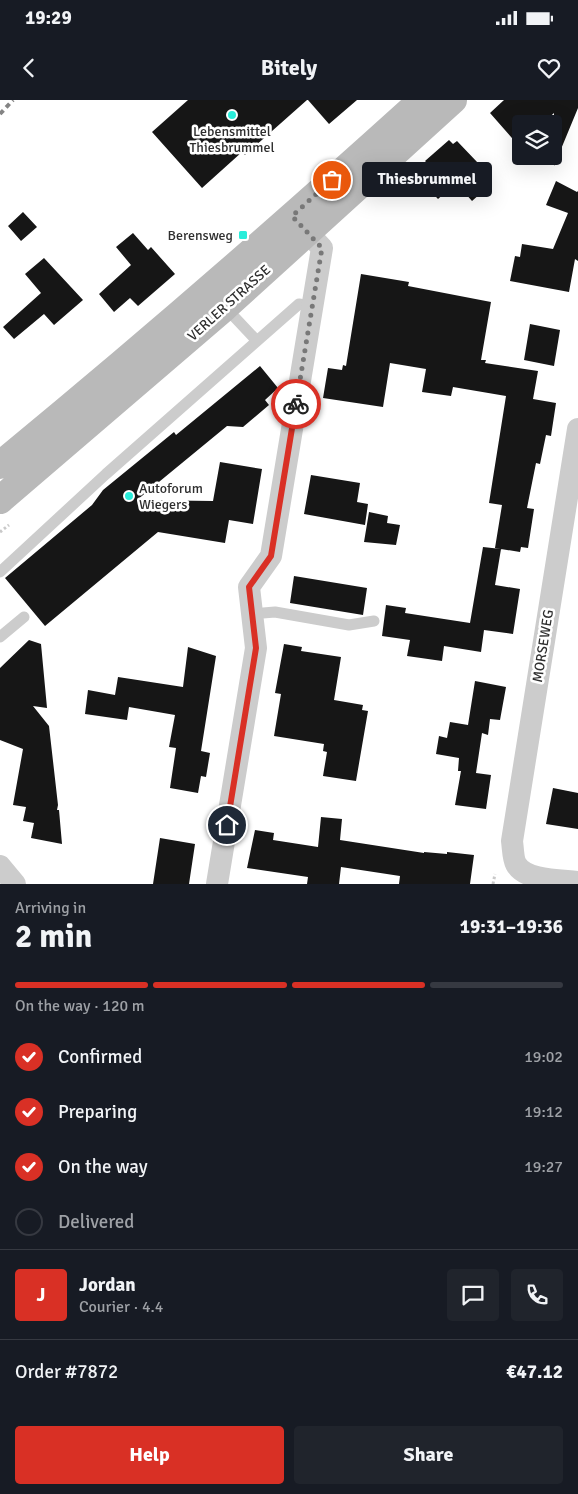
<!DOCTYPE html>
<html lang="en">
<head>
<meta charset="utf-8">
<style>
	body { margin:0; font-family:Signika,sans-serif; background:#20242c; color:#f1f3f6; height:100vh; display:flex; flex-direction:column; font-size:19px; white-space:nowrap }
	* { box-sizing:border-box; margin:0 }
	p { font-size:16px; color:#9ea1a6 }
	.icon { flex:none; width:28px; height:28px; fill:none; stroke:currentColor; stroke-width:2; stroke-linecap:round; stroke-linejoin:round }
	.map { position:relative; height:784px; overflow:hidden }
	.details { display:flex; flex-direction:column; background:#171b24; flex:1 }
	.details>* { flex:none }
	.fabs { position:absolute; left:512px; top:15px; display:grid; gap:10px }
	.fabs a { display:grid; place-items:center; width:50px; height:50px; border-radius:5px; background:#171b24; box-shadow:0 5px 20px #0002; font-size:25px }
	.pin { position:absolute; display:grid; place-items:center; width:42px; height:42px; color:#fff; margin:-21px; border:2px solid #fff; border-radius:50%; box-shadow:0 1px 5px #0007 }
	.courier { position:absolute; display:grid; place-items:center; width:50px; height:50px; margin:-25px; border:4px solid #d93025; border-radius:50%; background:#fff; color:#222; box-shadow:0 1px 6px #0007 }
	.bubble { position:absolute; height:35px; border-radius:5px; background:#171b24; box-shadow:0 5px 20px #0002; font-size:16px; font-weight:800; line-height:35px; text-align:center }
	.headline em { font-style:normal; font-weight:800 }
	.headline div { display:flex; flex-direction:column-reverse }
	.headline { display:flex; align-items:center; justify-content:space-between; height:85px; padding:0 15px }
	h1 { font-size:32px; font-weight:800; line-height:38px }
	.bar { display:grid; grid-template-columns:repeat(4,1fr); gap:8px 5px; align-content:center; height:60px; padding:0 15px }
	.bar i { height:6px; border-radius:4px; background:#363941 }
	.bar .current { background:#d93025 }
	.bar p { grid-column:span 4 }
	.line { display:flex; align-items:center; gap:12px; padding:0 15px; border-top:1px solid #363941 }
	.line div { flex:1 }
	.round { display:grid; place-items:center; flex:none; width:52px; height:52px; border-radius:5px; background:#20242c }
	ol { padding:0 15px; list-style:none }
	li { display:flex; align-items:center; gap:15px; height:55px }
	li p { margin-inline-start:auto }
	li .icon { padding:5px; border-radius:50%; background:#d93025; color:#fff; stroke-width:4 }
	li:last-child { color:#9ea1a6 }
	li i { width:28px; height:28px; border:2px solid #363941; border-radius:50% }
	.button { display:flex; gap:10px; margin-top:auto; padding:10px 15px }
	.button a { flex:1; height:58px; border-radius:5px; background:#d93025; color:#fff; font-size:20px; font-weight:800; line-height:58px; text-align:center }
	.button a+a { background:#20242c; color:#f1f3f6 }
	.status { display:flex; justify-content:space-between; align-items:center; height:35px; padding:0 25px; background:#171b24; direction:ltr }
	.status svg { height:14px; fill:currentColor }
	header { display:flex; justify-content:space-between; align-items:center; height:65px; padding:0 15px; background:#171b24; font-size:22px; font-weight:800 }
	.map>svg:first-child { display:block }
</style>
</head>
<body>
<div class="status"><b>19:29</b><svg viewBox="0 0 49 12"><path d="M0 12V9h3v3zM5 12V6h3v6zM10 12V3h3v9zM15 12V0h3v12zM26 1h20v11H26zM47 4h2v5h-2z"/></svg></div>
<header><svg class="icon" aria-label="back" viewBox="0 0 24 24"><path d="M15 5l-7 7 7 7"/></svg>Bitely<svg class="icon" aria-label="heart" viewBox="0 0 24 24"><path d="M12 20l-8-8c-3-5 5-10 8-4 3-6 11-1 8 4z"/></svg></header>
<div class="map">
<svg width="578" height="784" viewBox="0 0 578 784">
	<rect width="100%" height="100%" fill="#fff"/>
	<path fill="#161616" d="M188 0H307L245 55 242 52 202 88 152 32Z
		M308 0H357L329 24Z
		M504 0H578V8L554 66V13L542 24H521V42L518 45 490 13Z
		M449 40 453 44 457 41 478 63 473 67 489 86 472 101 456 83 438 99 423 83 435 72 425 61Z
		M556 81 577 92 578 91V161L575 159 569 192 510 181 515 156 520 157 522 144 553 149 568 113 546 105Z
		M23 112 37 127 21 141 8 126Z
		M133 133 148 150 151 147 175 174 138 206 130 198 114 212 99 194 131 165 116 147Z
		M44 158 83 200 54 225 44 214 14 239 3 227 41 193 25 174Z
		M361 174 409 182 408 186 491 202 481 260H486L485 263 538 271 533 299 556 303 551 336 546 335 540 364 536 363 527 408 534 409 528 448 521 447 520 452 495 448 502 405 489 403 506 296 453 287 451 296 422 292 426 269 390 263 383 307 323 298 328 268 342 270 343 265 346 266Z
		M530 224 560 230 554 266 524 260Z
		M260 266 278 288 265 300 269 305 243 327 227 326 137 400 213 401 220 362 262 369 253 424 229 420 225 443 158 432 45 526 5 478 92 405 103 390 174 332 176 335Z
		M311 375 360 383 357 402 368 404 365 425 304 414Z
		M369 412 388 416 387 423 400 425 396 445 364 442Z
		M483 447 501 449 495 485 520 489 513 534 484 530 481 552 444 546 442 561 407 556 410 540 382 536 386 505 406 508 405 513 470 523Z
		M294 476 367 488 363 515 290 503Z
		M29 540 41 544 47 608 33 606 49 626 58 705 57 710H59L62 744 31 738 34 723 23 721 26 707 13 705 23 649 0 640V568Z
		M284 544 302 547 301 551 341 557 334 600 363 605 362 610 368 611 356 681 323 676 327 652 323 651 324 644 274 636 281 594 275 593Z
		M188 547 216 556 201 651 210 653 206 677 201 676 198 693 170 688 176 648 169 647 175 615 129 607 127 620 85 614 88 590 115 595 118 577 183 587Z
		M475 581 506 587 500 620 490 619 488 635 482 633 476 673 491 675 486 709 455 705 461 671H458L459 658 436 654 439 636 447 638 450 622 468 625Z
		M553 688 578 693V729L546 724Z
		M321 717 342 719 340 740 424 753V752L447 754V752L474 755 470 784H399L400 776 341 767 339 784H307L308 777 247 768 255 730 274 733 273 740 318 747Z
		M160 738 195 744 189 784H153Z"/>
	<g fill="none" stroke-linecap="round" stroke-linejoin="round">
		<path stroke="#c9c9c9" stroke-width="3" stroke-dasharray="2.5 2.5" stroke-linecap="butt" d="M0 432 9 425
			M493 784 495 774"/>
		<path stroke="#ccc" stroke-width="11" d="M225 207 257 241
			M0 472 106 374 299 204 312 206
			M252 514 275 512 349 525 374 521
			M0 537 24 517"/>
		<path stroke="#ccc" stroke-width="22" d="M578 329 512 741C513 748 513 759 516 764 525 781 561 780 578 782
			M0 766 15 784
			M217 784 256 548 249 487 271 456 322 148 296 120"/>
		<path stroke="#b9b9b9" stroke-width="28" d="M0 365C144 247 284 125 422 0
			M0 400 225 207 453 0"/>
		<path stroke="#848484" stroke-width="4" stroke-dasharray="5 4" stroke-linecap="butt" d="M0 14 13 0"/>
	</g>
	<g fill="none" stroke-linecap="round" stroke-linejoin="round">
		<path stroke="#787878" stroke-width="5" stroke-dasharray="0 9" d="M296 304 322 148 292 116 332 80"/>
		<path stroke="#d93025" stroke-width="6" d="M227 725 256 548 249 487 271 456 296 304"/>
	</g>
	<g fill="#29edda" stroke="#fff" stroke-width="2">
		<circle cx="232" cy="15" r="5"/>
		<rect x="238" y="130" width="10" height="10" rx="2.5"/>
		<circle cx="129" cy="396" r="5"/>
	</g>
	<g text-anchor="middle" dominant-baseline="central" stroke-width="5" stroke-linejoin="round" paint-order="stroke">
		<g font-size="14" fill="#2f2f2f" stroke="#fff">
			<text x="232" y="31">Lebensmittel<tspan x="232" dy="16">Thiesbrummel</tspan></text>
			<text x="233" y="135" text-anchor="end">Berensweg</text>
			<text x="139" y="388" text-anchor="start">Autoforum<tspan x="139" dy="16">Wiegers</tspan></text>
		</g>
		<g font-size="14" fill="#2f2f2f" stroke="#fff">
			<text transform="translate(229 203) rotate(-42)">VERLER STRASSE</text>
			<text transform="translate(543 546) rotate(-81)">MORSEWEG</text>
		</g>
	</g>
</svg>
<div class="fabs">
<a><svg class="icon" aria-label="layers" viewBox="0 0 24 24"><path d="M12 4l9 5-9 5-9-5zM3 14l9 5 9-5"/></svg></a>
</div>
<div class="pin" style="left:332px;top:80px;background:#ea580c"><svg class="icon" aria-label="bag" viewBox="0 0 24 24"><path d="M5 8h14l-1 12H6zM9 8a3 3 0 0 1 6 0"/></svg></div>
<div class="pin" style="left:227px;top:725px;background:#1f2937"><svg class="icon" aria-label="home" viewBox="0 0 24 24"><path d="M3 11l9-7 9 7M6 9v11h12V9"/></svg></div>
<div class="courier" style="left:296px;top:304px"><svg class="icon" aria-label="bike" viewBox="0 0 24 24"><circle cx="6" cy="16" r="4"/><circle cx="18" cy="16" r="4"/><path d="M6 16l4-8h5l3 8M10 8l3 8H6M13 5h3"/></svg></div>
<div class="bubble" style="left:362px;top:62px;width:130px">Thiesbrummel</div>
</div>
<section class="details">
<div class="headline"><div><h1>2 min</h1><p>Arriving in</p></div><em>19:31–19:36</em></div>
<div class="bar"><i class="current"></i><i class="current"></i><i class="current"></i><i></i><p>On the way · 120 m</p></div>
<ol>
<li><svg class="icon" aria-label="check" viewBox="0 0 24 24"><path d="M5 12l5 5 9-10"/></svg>Confirmed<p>19:02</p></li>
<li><svg class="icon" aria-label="check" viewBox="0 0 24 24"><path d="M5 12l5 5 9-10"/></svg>Preparing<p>19:12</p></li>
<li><svg class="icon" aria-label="check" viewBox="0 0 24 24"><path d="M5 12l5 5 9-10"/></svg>On the way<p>19:27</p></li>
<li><i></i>Delivered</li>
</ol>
<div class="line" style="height:90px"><b class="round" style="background:#d93025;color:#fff">J</b><div><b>Jordan</b><p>Courier · 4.4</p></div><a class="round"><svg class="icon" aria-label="chat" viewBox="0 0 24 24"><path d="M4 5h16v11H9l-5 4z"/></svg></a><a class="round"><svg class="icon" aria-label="phone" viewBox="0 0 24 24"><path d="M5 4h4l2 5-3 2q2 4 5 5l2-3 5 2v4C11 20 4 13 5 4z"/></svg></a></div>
<div class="line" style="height:65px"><div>Order #7872</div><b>€47.12</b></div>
<div class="button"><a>Help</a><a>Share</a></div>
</section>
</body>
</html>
